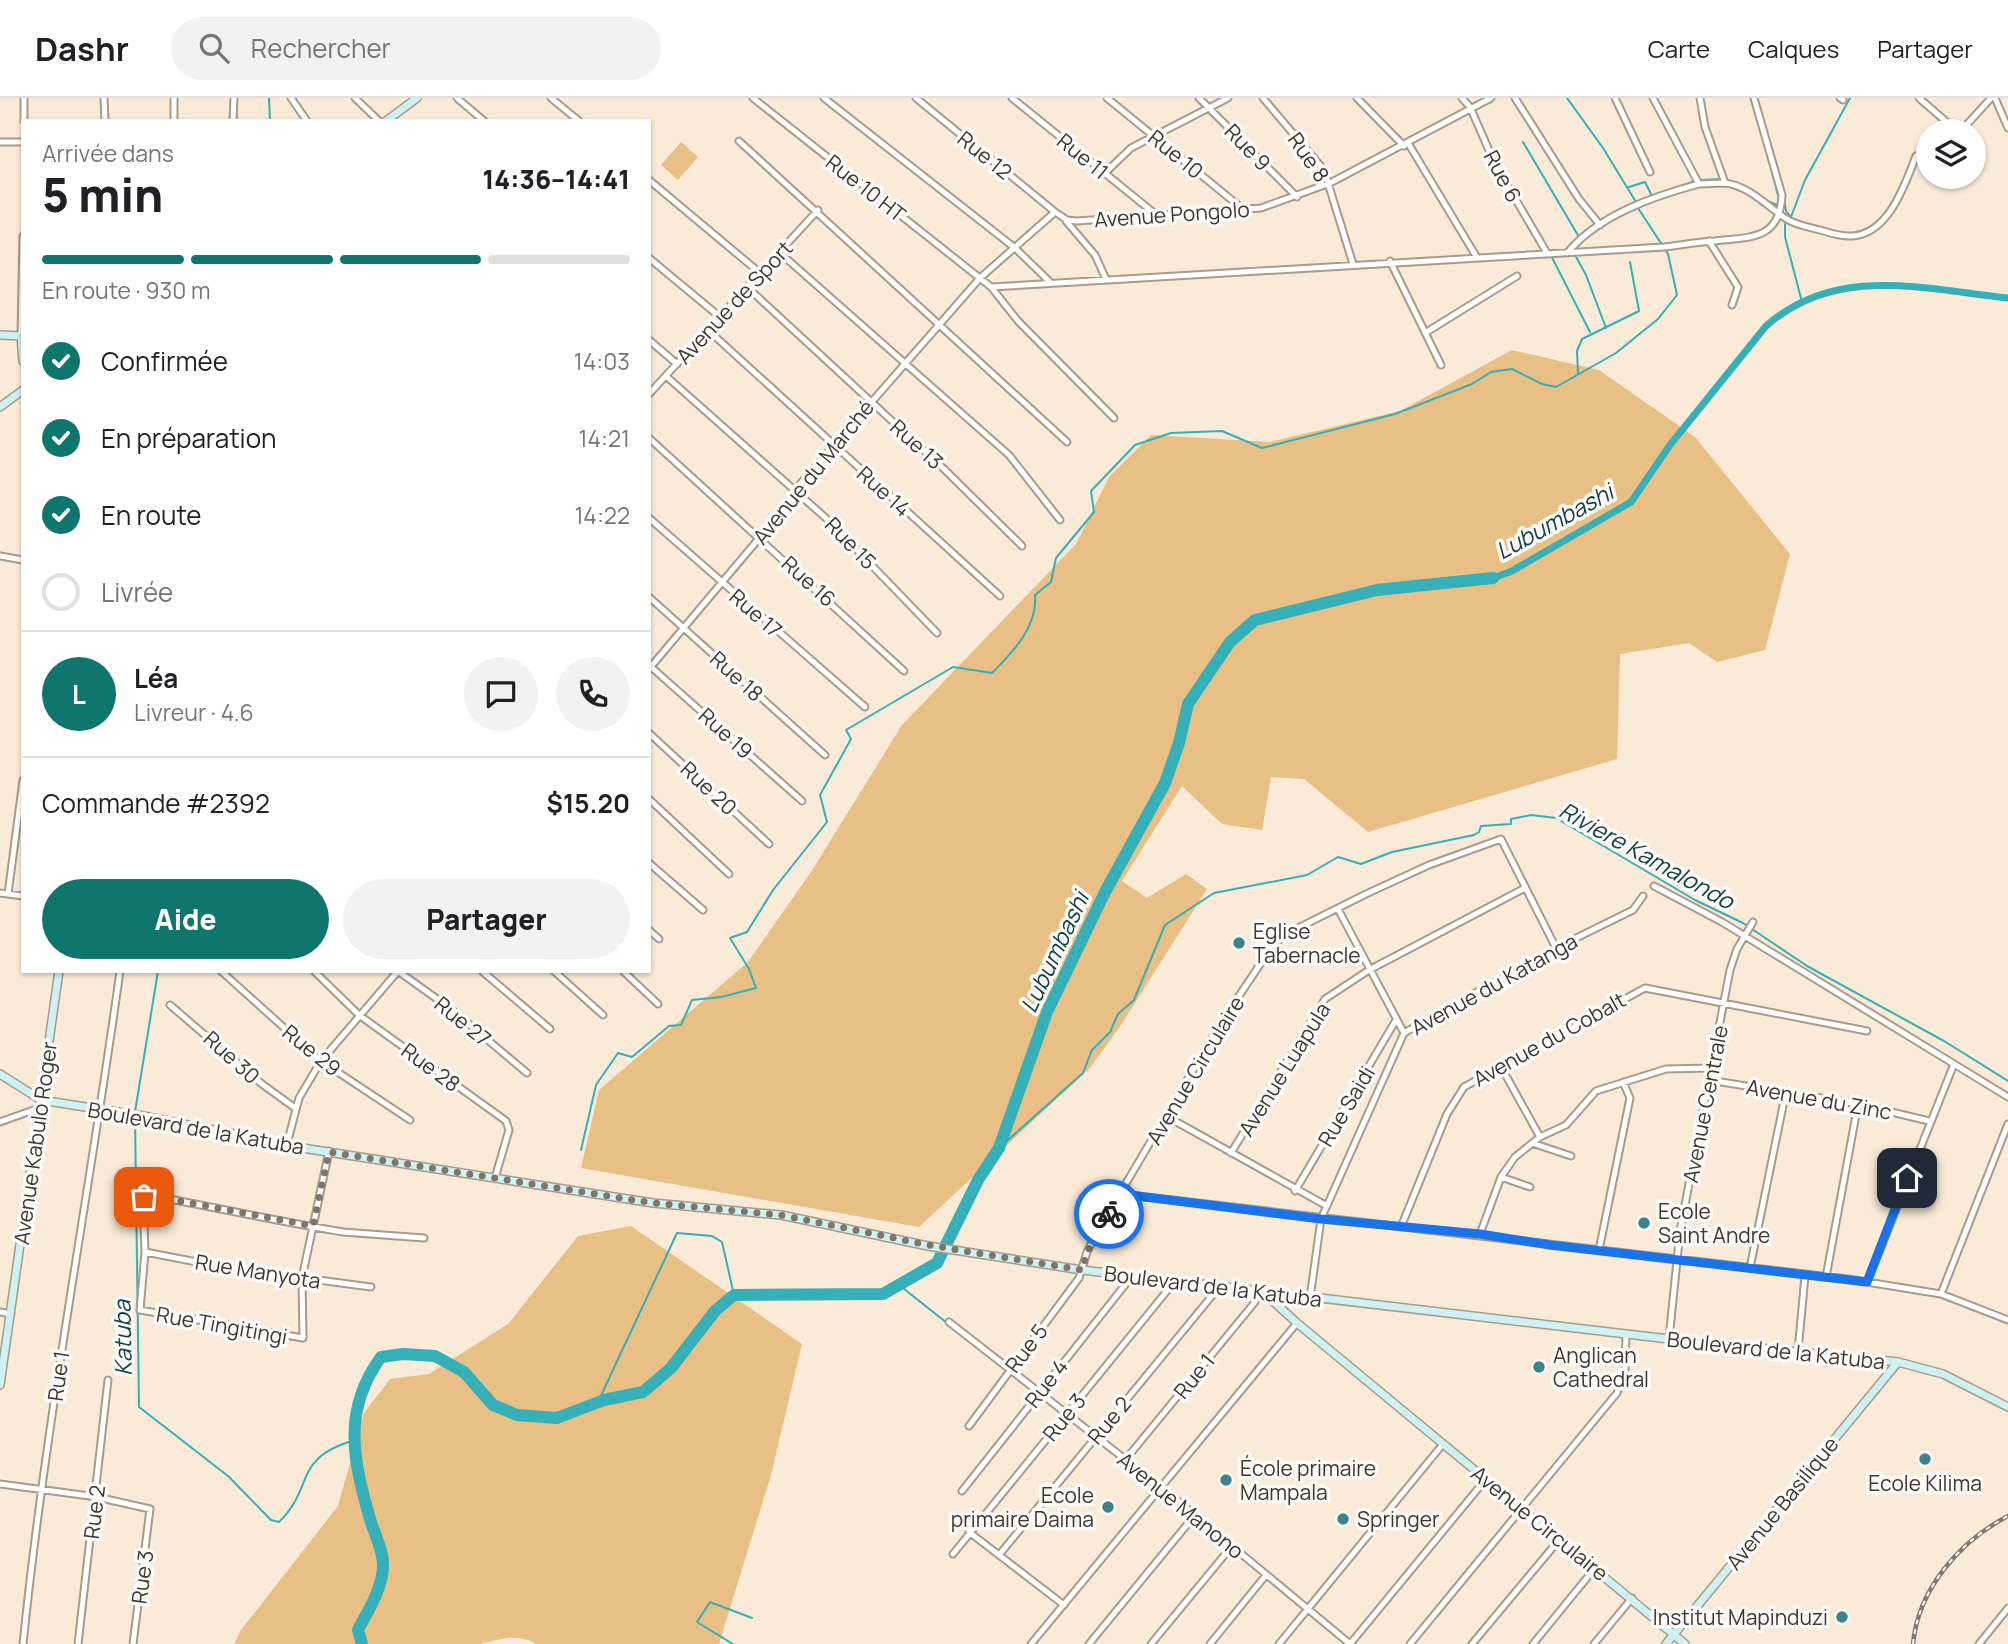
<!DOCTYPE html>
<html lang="fr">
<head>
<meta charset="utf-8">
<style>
	body { margin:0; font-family:Manrope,sans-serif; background:#f2f2f2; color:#202124; height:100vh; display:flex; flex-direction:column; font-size:26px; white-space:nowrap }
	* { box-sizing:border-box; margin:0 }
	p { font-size:23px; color:#757577 }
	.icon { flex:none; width:38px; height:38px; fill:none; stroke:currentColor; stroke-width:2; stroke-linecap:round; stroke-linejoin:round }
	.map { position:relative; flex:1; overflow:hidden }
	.panel { position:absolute; left:21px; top:21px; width:630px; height:854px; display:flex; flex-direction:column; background:#fff; border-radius:0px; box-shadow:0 2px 5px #0004 }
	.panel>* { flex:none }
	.tools { position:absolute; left:1916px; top:21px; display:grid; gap:14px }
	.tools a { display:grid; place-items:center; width:70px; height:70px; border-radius:50%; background:#fff; box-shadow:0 2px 5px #0004; font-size:35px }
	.pin { position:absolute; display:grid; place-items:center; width:60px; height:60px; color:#fff; margin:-30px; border-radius:14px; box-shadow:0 4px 10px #0006 }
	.courier { position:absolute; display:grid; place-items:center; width:70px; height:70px; margin:-35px; border:5px solid #1a73e8; border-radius:50%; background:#fff; color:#222; box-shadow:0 2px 9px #0007 }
	.head em { font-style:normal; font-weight:800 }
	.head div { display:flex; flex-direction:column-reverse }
	.head { display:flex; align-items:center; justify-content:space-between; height:119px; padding:0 21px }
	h1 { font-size:46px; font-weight:800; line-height:52px }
	.bar { display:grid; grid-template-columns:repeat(4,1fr); gap:10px 7px; align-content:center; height:84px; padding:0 21px }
	.bar i { height:9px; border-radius:5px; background:#e0e0e0 }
	.bar .selected { background:#0f766e }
	.bar p { grid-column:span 4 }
	.line { display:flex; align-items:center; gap:18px; padding:0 21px; border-top:2px solid #e0e0e0 }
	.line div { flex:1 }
	.round { display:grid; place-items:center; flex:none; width:74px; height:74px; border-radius:37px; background:#f2f2f2 }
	ol { padding:0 21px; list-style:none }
	li { display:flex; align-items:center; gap:21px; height:77px }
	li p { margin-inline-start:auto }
	li .icon { padding:7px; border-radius:50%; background:#0f766e; color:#fff; stroke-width:4 }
	li:last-child { color:#757577 }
	li i { width:38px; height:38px; border:4px solid #e0e0e0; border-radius:50% }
	.button { display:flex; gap:14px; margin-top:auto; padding:14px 21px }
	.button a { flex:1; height:80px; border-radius:42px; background:#0f766e; color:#fff; font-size:28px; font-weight:800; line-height:80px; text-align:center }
	.button a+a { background:#f2f2f2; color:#202124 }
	header { display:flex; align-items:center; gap:42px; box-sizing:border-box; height:98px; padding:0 35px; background:#fff; border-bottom:2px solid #e0e0e0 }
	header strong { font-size:33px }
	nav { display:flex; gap:38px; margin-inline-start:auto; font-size:24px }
	.search { width:490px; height:63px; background:#f2f2f2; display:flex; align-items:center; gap:18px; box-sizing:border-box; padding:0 24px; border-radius:38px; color:#757577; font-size:26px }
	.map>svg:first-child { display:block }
</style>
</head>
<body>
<header>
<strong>Dashr</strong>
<div class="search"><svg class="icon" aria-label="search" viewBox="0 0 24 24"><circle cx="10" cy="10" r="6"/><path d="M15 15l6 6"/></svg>Rechercher</div>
<nav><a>Carte</a><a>Calques</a><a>Partager</a></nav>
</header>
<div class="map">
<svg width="2008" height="1546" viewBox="0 0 2008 1546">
	<rect width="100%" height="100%" fill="#f9ebd8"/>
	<path fill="#e8bf84" d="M681 44 698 59 678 82 661 67Z
		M1512 252 1599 272 1695 339 1790 456 1765 552 1717 564 1689 545 1620 556 1617 661 1368 734 1304 681 1271 679 1262 732 1222 726 1182 688 1122 783 1147 800 1186 776 1207 791 1121 927 1090 970 919 1129 581 1070 599 992 748 864 811 774 902 627 1076 446 1109 379 1151 337 1270 344 1400 313Z
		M631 1128 802 1246 771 1377 719 1546H536C520 1535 498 1541 480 1546H234L241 1532 338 1408 364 1315 390 1281 429 1276 508 1226 578 1138Z"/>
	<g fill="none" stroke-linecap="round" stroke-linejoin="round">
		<path stroke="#35afb8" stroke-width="2" d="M269 0 270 23
			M1567 0 1603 50 1636 104
			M1523 44 1579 139
			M1767 55 1779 101
			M1780 81 1786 113 1790 118
			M1700 82 1722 81
			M1727 82 1752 92
			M1629 89 1645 84 1652 98
			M1660 95 1695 83
			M1765 102 1779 108
			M1791 119 1805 82 1850 0
			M1785 126V139L1802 204
			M1541 138 1590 234
			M1575 157 1586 177 1606 230
			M1578 275 1577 253 1582 241 1639 213 1630 164
			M135 1014 158 873
			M135 1019 139 1309 228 1378 271 1422 279 1424C315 1389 292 1360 355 1342
			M999 1050 1083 975 1092 952 1110 934 1118 916 1134 902 1165 827 1214 795 1307 777 1338 759 1361 766 1392 754 1474 737 1479 734 1481 728 1511 726V721L1531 717 1556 720 1695 802 1743 825 1807 868 1944 943 2008 983
			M581 1052 596 987 618 955 632 959 669 928 681 927 692 902 721 899 756 890 749 871 730 840 747 834 773 792 827 724 820 697 851 641 846 632 953 569 992 575C1013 554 1038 528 1035 497L1051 484 1056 460 1094 414 1091 393 1135 347 1171 335 1222 333 1262 350 1395 316 1472 286 1491 274 1512 271 1542 286 1556 289 1616 255 1658 221 1677 197 1668 156 1638 110
			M899 1187 947 1225
			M598 1304 677 1135 712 1138 722 1144 734 1197
			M733 1546 697 1524 710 1504 752 1520"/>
		<path stroke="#35afb8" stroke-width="7" d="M1493 480 1512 473 1631 404 1670 347 1766 228C1837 166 1923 191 2008 200"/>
		<path stroke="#35afb8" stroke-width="12" d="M362 1546 358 1532C368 1513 383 1489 383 1468 384 1454 374 1435 370 1421 353 1362 342 1312 381 1259L403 1256 435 1258 464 1274 493 1307 517 1317 557 1320 604 1302 643 1294 671 1270 715 1213 734 1197 883 1196 937 1165 978 1082 999 1050 1047 914 1105 794 1165 685 1179 645 1188 606 1230 544 1255 522 1377 492 1493 480"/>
		<defs>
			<path id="street" d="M24 0V23
				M104 0 105 23
				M174 0V23
				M291 0 307 23
				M355 0 379 23
				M457 0 484 23
				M551 0 579 23
				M753 0 991 189 1664 149C1681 147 1697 144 1714 143 1749 139 1780 143 1782 97L1754 0
				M824 0 1015 150 1049 183
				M916 0 1055 114 1067 122 1077 123 1261 110 1330 85 1491 0
				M1012 0 1154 115
				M1107 0 1244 112
				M1199 0 1297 99
				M1263 0 1324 72 1353 166
				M1357 0 1404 48
				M1462 0 1470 9 1495 66 1547 155
				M1515 0 1579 101 1600 127
				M1615 0 1650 74
				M1653 0 1699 86 1725 85
				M1700 0 1705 29 1725 85C1749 88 1766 107 1785 120 1795 127 1808 129 1820 132 1830 135 1842 139 1852 138 1889 136 1905 86 1916 58L1928 53
				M1840 0 1843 2
				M1919 0 1957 33
				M1995 0 2008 30
				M233 23 234 0
				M1961 33 1991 0
				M739 43 1067 344
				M0 44H23
				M1408 45 1476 158
				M1105 75 1131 50 1228 0
				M649 82 760 175
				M1066 123 1095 157 1106 181
				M1709 143 1738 189 1732 207
				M1568 154C1599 117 1654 98 1699 86
				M780 155 1009 357 1060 422
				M649 160 720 219
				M1390 163 1441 267
				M991 189 1018 223 1114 320
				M748 190 944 371 1022 448
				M708 232 1000 498
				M1425 235 1517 178
				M21 238 23 138
				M649 242 677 266
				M666 278 828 422 937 535
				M649 296 818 112
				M649 340 904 573
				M649 420 865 609
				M0 458 23 462
				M649 499 825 657
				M650 568 802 703
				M649 571 798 394 800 386 980 180 1055 114
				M649 635 769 746
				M649 701 729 776
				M649 765 703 812
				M1654 788 1722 824 1954 966 1867 1184
				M0 795 23 798
				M8 796 23 682
				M1338 811 1404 935
				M649 832 659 841
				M221 873 321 963 410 1022
				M314 873 359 917 506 1023 509 1032 495 1080
				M398 873 451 911 527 975
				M482 873 550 931
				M554 873 603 917
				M623 873 658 906
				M170 907 262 986 295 1010
				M1954 966 2008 999
				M1500 967 1540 1039
				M1709 982 1858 1006 1929 1023
				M1166 1018 1327 1108
				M0 1024 39 1010
				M1532 1045 1571 1058
				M287 1046 299 1000 321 963 398 873
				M329 1053 302 1180 303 1240 140 1212 145 1154 143 1101 148 1097C213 1109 277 1123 343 1134L424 1140
				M1231 1055 1325 901 1369 872 1525 790
				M1501 1079 1530 1089
				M1295 1093 1396 922
				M1121 1096 1848 1181 1941 1196 2008 1222
				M1401 1129 1447 1016 1464 989 1645 890 1867 933
				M1480 1136 1501 1079 1515 1059 1540 1039 1566 1027 1596 993 1666 971 1711 970
				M1599 1152 1630 1000 1623 984
				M145 1154 228 1170 371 1189
				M1750 1170 1786 993
				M1826 1179 1858 1006
				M1941 1196 2008 1026
				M1310 1200 1321 1121 1404 935 1556 850 1633 812 1643 798
				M0 1214 11 1216
				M949 1224 1162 1390 1350 1546
				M1669 1241 1680 1133 1730 872 1737 851 1753 824
				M1798 1253 1805 1178
				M969 1328 1079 1180 1087 1154 1096 1136 1219 928 1273 847 1286 836 1366 796 1429 767 1501 741 1556 850
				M1126 1361 1255 1204 1258 1193
				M0 1386 97 1399 150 1411 133 1546
				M962 1393 1132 1178
				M969 1434 1064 1507
				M953 1456 1175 1183
				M999 1457 1220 1188
				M23 1546C46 1321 89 1098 120 873
				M78 1546 108 1282
				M1031 1546 1297 1225
				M1089 1546 1195 1417
				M1151 1546 1232 1448
				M1210 1546 1266 1477
				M1279 1546 1443 1346
				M1350 1546 1486 1381
				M1410 1546 1617 1295 1625 1273 1626 1236
				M1472 1546 1559 1442
				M1533 1546 1595 1470
				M1594 1546 1632 1500
				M1979 1546 2008 1510"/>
			<path id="secondary" d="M386 23 417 0
				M0 237 21 238 23 263
				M0 309 23 292
				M0 976 41 1002 143 1018 309 1051 653 1105 781 1117 928 1148 1082 1172 1669 1241 1898 1264 1943 1276 2008 1309
				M1264 1195 1297 1225 1685 1546
				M0 1287 59 873
				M1666 1546 1898 1264"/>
		</defs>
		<use href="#street" stroke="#a89b89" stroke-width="9"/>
		<use href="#secondary" stroke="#a89b89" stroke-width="10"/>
		<use href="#street" stroke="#fff" stroke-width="5"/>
		<use href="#secondary" stroke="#cef2f4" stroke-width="7"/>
		<defs>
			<path id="rail" d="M1913 1546C1918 1491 1960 1443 2008 1418"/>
		</defs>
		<use href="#rail" stroke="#81796d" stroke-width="4.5"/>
		<use href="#rail" stroke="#fdfaf7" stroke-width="2" stroke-dasharray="5" stroke-linecap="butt"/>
	</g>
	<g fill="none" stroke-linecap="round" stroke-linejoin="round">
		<path stroke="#7e766b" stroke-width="7" stroke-dasharray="0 12.6" d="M144 1099 148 1097 313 1128 329 1054 653 1105 781 1117 928 1147 1082 1172 1087 1154 1109 1116"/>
		<path stroke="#1a73e8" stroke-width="9" d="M1109 1116 1121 1096 1321 1121 1480 1136 1550 1147 1867 1184 1907 1080"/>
	</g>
	<g fill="#3c8489" stroke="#fdfaf7" stroke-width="2.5">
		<circle cx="1239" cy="845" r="7"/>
		<circle cx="1644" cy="1125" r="7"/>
		<circle cx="1539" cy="1269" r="7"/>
		<circle cx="1925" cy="1361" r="7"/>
		<circle cx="1226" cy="1382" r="7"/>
		<circle cx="1108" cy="1409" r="7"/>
		<circle cx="1343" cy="1421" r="7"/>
		<circle cx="1842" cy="1519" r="7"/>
	</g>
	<g text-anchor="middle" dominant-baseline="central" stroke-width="7" stroke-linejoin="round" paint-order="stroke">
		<g font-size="21" fill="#3c3730" stroke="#fdfaf7">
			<text transform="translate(1248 49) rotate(46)">Rue 9</text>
			<text transform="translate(1176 56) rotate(39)">Rue 10</text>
			<text transform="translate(985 57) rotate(39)">Rue 12</text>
			<text transform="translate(1083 58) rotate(39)">Rue 11</text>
			<text transform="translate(1309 59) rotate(55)">Rue 8</text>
			<text transform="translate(1503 78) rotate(62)">Rue 6</text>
			<text transform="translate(866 90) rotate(38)">Rue 10 HT</text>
			<text transform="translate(1172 116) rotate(-4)">Avenue Pongolo</text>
			<text transform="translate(734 204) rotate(-47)">Avenue de Sport</text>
			<text transform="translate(917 346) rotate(42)">Rue 13</text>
			<text transform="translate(813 374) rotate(-51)">Avenue du Marché</text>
			<text transform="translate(884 393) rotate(42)">Rue 14</text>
			<text transform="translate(851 445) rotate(46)">Rue 15</text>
			<text transform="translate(809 483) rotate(42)">Rue 16</text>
			<text transform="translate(756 515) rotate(41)">Rue 17</text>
			<text transform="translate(737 578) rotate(42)">Rue 18</text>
			<text transform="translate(726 635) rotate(42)">Rue 19</text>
			<text transform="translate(709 690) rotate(43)">Rue 20</text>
			<text transform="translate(1494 886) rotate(-29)">Avenue du Katanga</text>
			<text transform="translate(463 923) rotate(39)">Rue 27</text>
			<text transform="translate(1549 941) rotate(-29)">Avenue du Cobalt</text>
			<text transform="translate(312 952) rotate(39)">Rue 29</text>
			<text transform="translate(232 959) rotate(42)">Rue 30</text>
			<text transform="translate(431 969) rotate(36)">Rue 28</text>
			<text transform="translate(1284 971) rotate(-58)">Avenue Luapula</text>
			<text transform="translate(1195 972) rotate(-59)">Avenue Circulaire</text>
			<text transform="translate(1819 1001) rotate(10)">Avenue du Zinc</text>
			<text transform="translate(1705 1006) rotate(-79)">Avenue Centrale</text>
			<text transform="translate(1346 1008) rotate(-59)">Rue Saidi</text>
			<text transform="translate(196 1030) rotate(10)">Boulevard de la Katuba</text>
			<text transform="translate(35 1045) rotate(-82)">Avenue Kabulo Roger</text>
			<text transform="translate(258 1173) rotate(9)">Rue Manyota</text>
			<text transform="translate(1213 1188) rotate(7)">Boulevard de la Katuba</text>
			<text transform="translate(222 1227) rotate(10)">Rue Tingitingi</text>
			<text transform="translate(1026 1250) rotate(-53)">Rue 5</text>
			<text transform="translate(1776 1252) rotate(6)">Boulevard de la Katuba</text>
			<text transform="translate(58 1278) rotate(-82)">Rue 1</text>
			<text transform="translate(1194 1278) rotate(-51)">Rue 1</text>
			<text transform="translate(1046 1285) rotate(-52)">Rue 4</text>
			<text transform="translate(1064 1319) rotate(-51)">Rue 3</text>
			<text transform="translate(1109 1322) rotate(-50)">Rue 2</text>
			<text transform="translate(1782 1405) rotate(-51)">Avenue Basilique</text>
			<text transform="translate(1181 1407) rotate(39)">Avenue Manono</text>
			<text transform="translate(94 1414) rotate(-83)">Rue 2</text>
			<text transform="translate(1540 1425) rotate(39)">Avenue Circulaire</text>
			<text transform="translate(142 1479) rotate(-82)">Rue 3</text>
		</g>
		<g font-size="21" fill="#3c3730" stroke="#fdfaf7" text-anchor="start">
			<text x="1253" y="833">Eglise<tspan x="1253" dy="24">Tabernacle</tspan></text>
			<text x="1658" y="1113">Ecole<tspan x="1658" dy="24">Saint Andre</tspan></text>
			<text x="1553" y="1257">Anglican<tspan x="1553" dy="24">Cathedral</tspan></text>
			<text x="1240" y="1370">École primaire<tspan x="1240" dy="24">Mampala</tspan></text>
			<text x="1925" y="1385" text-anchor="middle">Ecole Kilima</text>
			<text x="1094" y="1397" text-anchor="end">Ecole<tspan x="1094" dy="24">primaire Daima</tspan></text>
			<text x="1357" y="1421">Springer</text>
			<text x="1828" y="1519" text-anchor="end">Institut Mapinduzi</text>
		</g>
		<g font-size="23" font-style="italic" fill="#0d4347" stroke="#fdfaf7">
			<text transform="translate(1554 423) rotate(-29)">Lubumbashi</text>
			<text transform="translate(1647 757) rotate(29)">Riviere Kamalondo</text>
			<text transform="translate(1054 854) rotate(-65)">Lubumbashi</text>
			<text transform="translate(122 1240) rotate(-91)">Katuba</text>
		</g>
	</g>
</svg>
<div class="tools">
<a><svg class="icon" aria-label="layers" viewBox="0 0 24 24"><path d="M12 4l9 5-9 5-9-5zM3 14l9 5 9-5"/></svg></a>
</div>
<div class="pin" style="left:144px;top:1099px;background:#ea580c"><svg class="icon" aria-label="bag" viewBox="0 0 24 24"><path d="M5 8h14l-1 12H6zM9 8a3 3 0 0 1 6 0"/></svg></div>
<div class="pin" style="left:1907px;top:1080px;background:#1f2937"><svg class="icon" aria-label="home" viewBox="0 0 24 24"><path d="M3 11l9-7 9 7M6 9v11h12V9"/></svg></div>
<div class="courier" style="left:1109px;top:1116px"><svg class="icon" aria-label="bike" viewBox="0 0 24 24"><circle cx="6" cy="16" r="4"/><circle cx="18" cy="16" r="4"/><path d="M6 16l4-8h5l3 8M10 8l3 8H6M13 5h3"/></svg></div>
<section class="panel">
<div class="head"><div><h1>5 min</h1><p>Arrivée dans</p></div><em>14:36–14:41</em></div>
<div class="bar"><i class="selected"></i><i class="selected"></i><i class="selected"></i><i></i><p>En route · 930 m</p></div>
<ol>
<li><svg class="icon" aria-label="check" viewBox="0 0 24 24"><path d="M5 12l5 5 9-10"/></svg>Confirmée<p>14:03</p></li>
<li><svg class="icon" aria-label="check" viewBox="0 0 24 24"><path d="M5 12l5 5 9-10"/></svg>En préparation<p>14:21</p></li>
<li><svg class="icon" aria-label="check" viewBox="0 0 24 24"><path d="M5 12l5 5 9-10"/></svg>En route<p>14:22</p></li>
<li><i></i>Livrée</li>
</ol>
<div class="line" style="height:126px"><b class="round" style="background:#0f766e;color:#fff">L</b><div><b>Léa</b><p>Livreur · 4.6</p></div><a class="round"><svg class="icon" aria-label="chat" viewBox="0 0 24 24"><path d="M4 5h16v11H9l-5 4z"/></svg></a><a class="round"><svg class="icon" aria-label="phone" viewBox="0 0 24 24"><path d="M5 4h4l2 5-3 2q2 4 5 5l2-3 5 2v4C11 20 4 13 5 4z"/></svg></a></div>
<div class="line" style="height:91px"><div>Commande #2392</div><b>$15.20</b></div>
<div class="button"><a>Aide</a><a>Partager</a></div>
</section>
</div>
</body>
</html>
